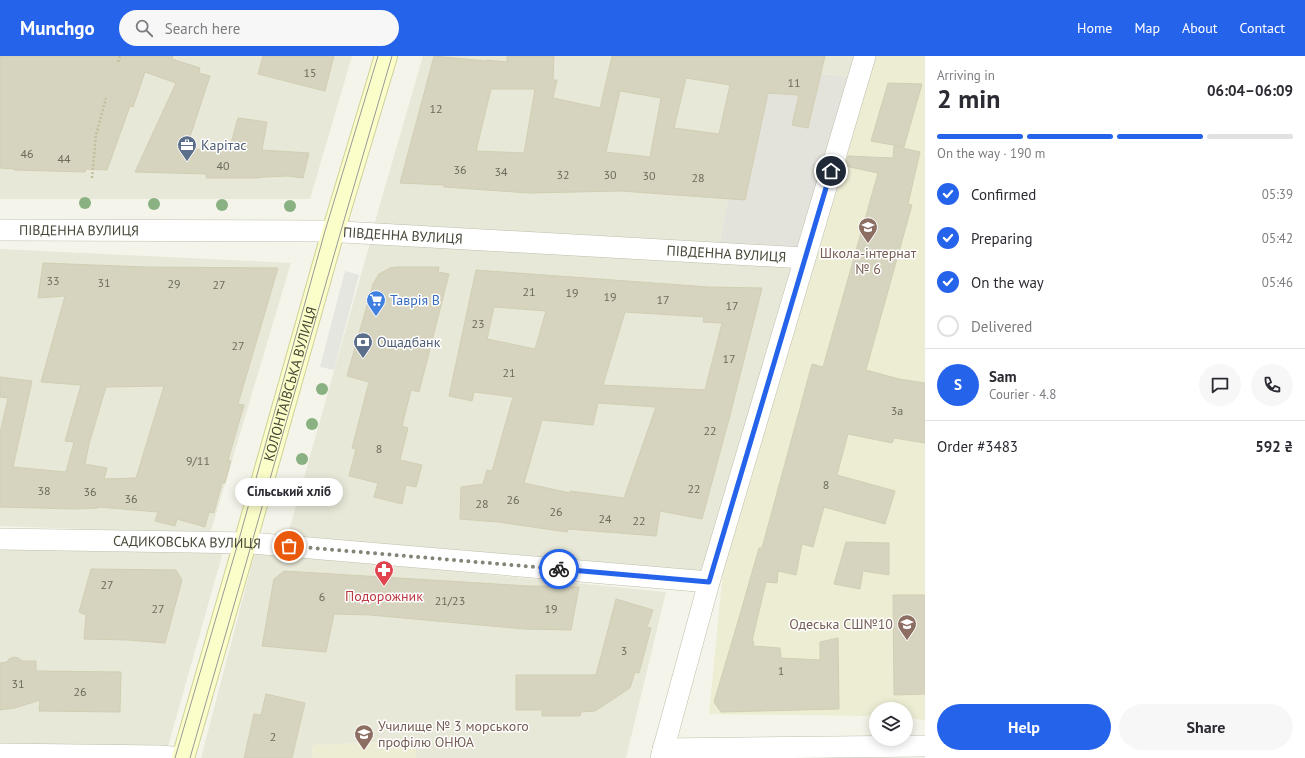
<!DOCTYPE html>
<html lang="en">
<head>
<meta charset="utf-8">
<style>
	body { margin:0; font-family:"PT Sans",sans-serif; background:#f7f7f7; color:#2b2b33; height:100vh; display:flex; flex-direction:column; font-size:15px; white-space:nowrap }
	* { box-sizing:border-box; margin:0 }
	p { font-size:13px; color:#7c7c81 }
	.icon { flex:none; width:22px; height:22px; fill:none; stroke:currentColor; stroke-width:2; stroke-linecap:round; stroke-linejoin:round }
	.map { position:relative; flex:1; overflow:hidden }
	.drawer { display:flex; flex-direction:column; background:#fff; width:380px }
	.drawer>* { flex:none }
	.fabs { position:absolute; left:869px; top:646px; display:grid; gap:8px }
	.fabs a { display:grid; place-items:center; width:44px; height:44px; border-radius:50%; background:#fff; box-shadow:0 2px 10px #0003; font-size:20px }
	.pin { position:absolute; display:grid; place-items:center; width:34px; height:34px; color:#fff; margin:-17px; border:2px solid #fff; border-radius:50%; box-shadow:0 1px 4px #0007 }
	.courier { position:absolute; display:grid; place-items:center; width:40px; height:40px; margin:-20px; border:3px solid #2563eb; border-radius:50%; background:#fff; color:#222; box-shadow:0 1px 5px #0007 }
	.bubble { position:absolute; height:28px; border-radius:14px; background:#fff; box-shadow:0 2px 10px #0003; font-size:13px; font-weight:800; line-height:28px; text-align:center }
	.headline em { font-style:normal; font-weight:800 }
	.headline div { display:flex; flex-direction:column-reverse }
	.headline { display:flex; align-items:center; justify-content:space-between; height:68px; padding:0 12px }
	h1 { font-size:26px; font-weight:800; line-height:30px }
	.bar { display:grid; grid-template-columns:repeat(4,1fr); gap:6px 4px; align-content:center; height:48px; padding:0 12px }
	.bar i { height:5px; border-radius:3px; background:#e1e1e2 }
	.bar .selected { background:#2563eb }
	.bar p { grid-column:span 4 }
	.line { display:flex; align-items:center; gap:10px; padding:0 12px; border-top:1px solid #e1e1e2 }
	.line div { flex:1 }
	.round { display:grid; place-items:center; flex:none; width:42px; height:42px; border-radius:21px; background:#f7f7f7 }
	ol { padding:0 12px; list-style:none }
	li { display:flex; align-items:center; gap:12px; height:44px }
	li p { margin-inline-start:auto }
	li .icon { padding:4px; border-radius:50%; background:#2563eb; color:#fff; stroke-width:4 }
	li:last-child { color:#7c7c81 }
	li i { width:22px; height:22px; border:2px solid #e1e1e2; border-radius:50% }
	.action { display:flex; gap:8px; margin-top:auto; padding:8px 12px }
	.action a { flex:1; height:46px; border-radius:24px; background:#2563eb; color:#fff; font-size:16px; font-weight:800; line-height:46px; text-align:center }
	.action a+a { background:#f7f7f7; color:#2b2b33 }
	header { display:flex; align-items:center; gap:24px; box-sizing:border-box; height:56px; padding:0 20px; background:#2563eb; color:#fff }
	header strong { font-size:19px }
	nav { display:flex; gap:22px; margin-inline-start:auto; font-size:14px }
	.search { width:280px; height:36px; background:#f7f7f7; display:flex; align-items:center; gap:10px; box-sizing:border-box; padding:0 14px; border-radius:22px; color:#7c7c81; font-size:15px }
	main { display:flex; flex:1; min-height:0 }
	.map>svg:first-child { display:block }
</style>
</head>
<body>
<header>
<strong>Munchgo</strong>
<div class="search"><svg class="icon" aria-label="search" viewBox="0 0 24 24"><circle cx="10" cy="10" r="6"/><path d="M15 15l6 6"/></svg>Search here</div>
<nav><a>Home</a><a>Map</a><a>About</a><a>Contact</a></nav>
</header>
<main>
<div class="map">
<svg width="925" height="702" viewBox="0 0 925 702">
	<rect width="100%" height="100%" fill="#f4f4ea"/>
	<path fill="#e8e8d8" d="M0 0H352L310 143H0Z
		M423 0H863L857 22 821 18 735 97 728 144 718 196 374 169Z
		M370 187 804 203 708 524 287 482Z
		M0 193 291 207 210 478 0 470Z
		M0 490 223 496 168 690 0 693Z
		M255 496 666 536 626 702H416V685L313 689 312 702H201Z"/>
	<path fill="#e4e3db" d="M751 14 821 18 857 22 804 199 718 196 728 144 735 97Z"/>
	<path fill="#ededd4" d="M868 0H925V664L906 662V653H876V660L709 658 727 473Z
		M416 685V702H312L313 689Z"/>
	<path fill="#e6e6e1" d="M345 215 359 219 334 314 320 311Z"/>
	<path fill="#d6d4bf" stroke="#d1ceb2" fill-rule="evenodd" d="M0 0H103L106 1V0H173L172 3 200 12 199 17 210 20 186 93 229 94 238 62 267 66 262 94 309 97 303 122 288 120 265 121 256 122H206L207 118 135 116 176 27 145 16 133 51 130 50 107 114 86 113 85 116 14 114V113L0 112Z
		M263 0H334L325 35 258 18Z
		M434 0 486 5V4L507 6V0H554L553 24H557L553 42 600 52 612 0H825L808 72 792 69 799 39 768 37 745 144 621 135 529 137 444 131V129L400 127ZM686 22 730 29 719 78 674 72ZM491 33H535L524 97 476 95ZM620 35 661 42 650 101 606 96Z
		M888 27 922 28 904 91 871 85Z
		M894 90 920 96 908 148 912 149 866 314 899 323 925 327V387L894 382 892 387 848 378 837 419 895 435 885 468 824 451 813 491 802 488 796 519 778 515 777 527 766 526 752 585 754 586 753 590 780 592 781 602 820 604V586L838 582 839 653 721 656 714 646 739 562 759 492H762L812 308 823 311 878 117 845 110 848 100 893 102Z
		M43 207 145 211 278 212 238 348 244 349 228 404 231 405 225 427H222L214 457 209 456 205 471 177 463 175 470 155 465 158 456 98 451V452L75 453 0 451V377L8 342 0 341V321L32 325 13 411 66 416 74 386 65 385 81 329 41 326 65 240 38 242ZM164 330 136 422 104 423 107 412 85 408 89 388 106 331Z
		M396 211H439L438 216 449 218 419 336 411 334 402 370 408 372 400 404 422 409 416 431 406 429 402 448 374 441 378 427 349 420 356 393 352 392 369 326 347 320 373 228 379 218 390 212Z
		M476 214 709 231 762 232 729 363 702 463 660 455 656 480 568 473 567 476 498 466 460 463 461 431 483 428 487 414 492 415 513 341 474 336 472 345 449 340ZM494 251 546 255 535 293 487 283ZM625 256 704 261 703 266 722 267 705 334 603 329ZM598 347 656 351 624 442 570 435V437L524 427 542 364 593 369Z
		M846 486 889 487V519L863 515 860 533 834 528Z
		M91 513 176 514 182 524 165 587 128 584 84 583 86 559 79 556Z
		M284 515 529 530 579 531 571 574 524 573 370 559 334 558 326 596 262 590 274 523Z
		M893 539H925V638L894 639Z
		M616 543 653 554 647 571 651 572 639 617 635 616 630 632 595 655 581 656 580 660H542V654H516V619H596Z
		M14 601 18 602 22 605H36V615L121 616 120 656 39 655 40 644 15 652 0 654V607L7 606 9 603Z
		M266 638 305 647 292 702H244L254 658 261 659Z"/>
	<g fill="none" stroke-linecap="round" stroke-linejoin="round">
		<defs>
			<g id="minor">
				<path id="s1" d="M0 174 325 175 805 202"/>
				<path id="s2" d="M0 483 252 487 709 526"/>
				<path d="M663 693 925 690"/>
				<path d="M0 698 160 700 183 702"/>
				<path d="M661 702 709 526 865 0"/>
			</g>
			<g id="secondary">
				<path id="s3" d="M183 702 245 487 333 176 386 0"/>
			</g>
		</defs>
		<use href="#minor" stroke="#c0bfac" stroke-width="22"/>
		<use href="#secondary" stroke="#cfd198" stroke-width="24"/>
		<path stroke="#c2bf9e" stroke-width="2.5" stroke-dasharray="2 2" stroke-linecap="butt" d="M118 6 120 0
			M92 122 96 79 106 42"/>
		<use href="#minor" stroke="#fff" stroke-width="21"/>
		<use href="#secondary" stroke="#fcfeca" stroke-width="22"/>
		<path stroke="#989898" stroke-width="1" d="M175 702 238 487 325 175 378 0
			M190 702C258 468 323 233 392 0"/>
	</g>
	<g fill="#89b181">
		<circle cx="85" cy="147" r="6"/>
		<circle cx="154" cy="148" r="6"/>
		<circle cx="222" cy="149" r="6"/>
		<circle cx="290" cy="150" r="6"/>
		<circle cx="322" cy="333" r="6"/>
		<circle cx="312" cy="368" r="6"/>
		<circle cx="302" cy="403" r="6"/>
		<circle cx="292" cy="438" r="6"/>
	</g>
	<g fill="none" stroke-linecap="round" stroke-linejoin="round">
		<path stroke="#848476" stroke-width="4" stroke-dasharray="0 7.2" d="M289 490 559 513"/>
		<path stroke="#2563eb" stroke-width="5" d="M559 513 709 526 831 115"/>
	</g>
	<defs>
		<symbol id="office-pin" viewBox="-11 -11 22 30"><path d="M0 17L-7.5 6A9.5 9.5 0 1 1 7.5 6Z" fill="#5c6f8a" stroke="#fff"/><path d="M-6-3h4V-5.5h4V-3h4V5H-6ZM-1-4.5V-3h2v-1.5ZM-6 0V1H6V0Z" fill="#fff"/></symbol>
		<symbol id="school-pin" viewBox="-11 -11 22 30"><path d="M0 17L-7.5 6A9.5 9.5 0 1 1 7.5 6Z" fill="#8d6e63" stroke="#fff"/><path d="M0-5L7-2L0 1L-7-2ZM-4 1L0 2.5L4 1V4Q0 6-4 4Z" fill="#fff"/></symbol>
		<symbol id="supermarket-pin" viewBox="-11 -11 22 30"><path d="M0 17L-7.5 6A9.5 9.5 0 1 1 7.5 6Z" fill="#3f7fe0" stroke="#fff"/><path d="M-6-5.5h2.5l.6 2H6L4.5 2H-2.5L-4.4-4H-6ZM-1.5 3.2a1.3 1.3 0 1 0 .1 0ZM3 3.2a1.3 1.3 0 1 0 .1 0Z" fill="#fff"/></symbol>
		<symbol id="bank-pin" viewBox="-11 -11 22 30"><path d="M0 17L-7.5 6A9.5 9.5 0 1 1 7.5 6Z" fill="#5c6f8a" stroke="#fff"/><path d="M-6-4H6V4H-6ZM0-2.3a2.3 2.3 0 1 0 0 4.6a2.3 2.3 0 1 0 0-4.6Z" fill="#fff"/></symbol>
		<symbol id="pharmacy-pin" viewBox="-11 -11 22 30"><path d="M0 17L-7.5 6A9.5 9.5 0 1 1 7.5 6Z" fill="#e0444e" stroke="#fff"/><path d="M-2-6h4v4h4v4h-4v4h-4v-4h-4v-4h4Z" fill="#fff"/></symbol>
		<symbol id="university-pin" viewBox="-11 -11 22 30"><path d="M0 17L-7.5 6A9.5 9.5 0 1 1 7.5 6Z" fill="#8d6e63" stroke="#fff"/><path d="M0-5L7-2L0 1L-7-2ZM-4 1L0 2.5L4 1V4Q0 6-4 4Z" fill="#fff"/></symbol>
	</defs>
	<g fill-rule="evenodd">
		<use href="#office-pin" x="176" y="78" width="22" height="30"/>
		<use href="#school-pin" x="857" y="160" width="22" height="30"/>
		<use href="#supermarket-pin" x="365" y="233" width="22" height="30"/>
		<use href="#bank-pin" x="352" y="275" width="22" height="30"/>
		<use href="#pharmacy-pin" x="373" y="503" width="22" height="30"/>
		<use href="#school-pin" x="896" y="557" width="22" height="30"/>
		<use href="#university-pin" x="353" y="667" width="22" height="30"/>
	</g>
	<g text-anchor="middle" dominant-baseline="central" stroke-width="3" stroke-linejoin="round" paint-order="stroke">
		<g font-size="12" fill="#6c6a5a">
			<text x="310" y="16">15</text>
			<text x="794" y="26">11</text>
			<text x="436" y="52">12</text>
			<text x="27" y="97">46</text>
			<text x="64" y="102">44</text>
			<text x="223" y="109">40</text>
			<text x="460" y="113">36</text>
			<text x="501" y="115">34</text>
			<text x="563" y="118">32</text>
			<text x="610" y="118">30</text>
			<text x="649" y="119">30</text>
			<text x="698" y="121">28</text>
			<text x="53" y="224">33</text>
			<text x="104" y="226">31</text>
			<text x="174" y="227">29</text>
			<text x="219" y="228">27</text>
			<text x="529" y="235">21</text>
			<text x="572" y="236">19</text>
			<text x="610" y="240">19</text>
			<text x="663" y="243">17</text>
			<text x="732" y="249">17</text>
			<text x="478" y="267">23</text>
			<text x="238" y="289">27</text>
			<text x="729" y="302">17</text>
			<text x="509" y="316">21</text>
			<text x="897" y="354">3а</text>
			<text x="710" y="374">22</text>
			<text x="379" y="392">8</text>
			<text x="198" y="404">9/11</text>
			<text x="826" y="428">8</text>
			<text x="694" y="432">22</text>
			<text x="44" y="434">38</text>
			<text x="90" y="435">36</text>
			<text x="131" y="442">36</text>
			<text x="513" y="443">26</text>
			<text x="482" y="447">28</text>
			<text x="556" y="455">26</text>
			<text x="605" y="462">24</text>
			<text x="639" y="464">22</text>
			<text x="107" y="528">27</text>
			<text x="322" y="540">6</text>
			<text x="450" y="544">21/23</text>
			<text x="158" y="552">27</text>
			<text x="551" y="552">19</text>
			<text x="624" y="594">3</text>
			<text x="781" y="614">1</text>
			<text x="18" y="627">31</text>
			<text x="80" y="635">26</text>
			<text x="273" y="680">2</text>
		</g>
		<g font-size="14" fill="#4e5e75" stroke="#fff" text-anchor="start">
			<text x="201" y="89">Карітас</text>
			<text x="377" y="286">Ощадбанк</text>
		</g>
		<g font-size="14" fill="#484738" stroke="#fff">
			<text stroke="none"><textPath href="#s1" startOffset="79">ПІВДЕННА ВУЛИЦЯ</textPath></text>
			<text stroke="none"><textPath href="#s1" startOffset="403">ПІВДЕННА ВУЛИЦЯ</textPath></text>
			<text stroke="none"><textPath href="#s1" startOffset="727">ПІВДЕННА ВУЛИЦЯ</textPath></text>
			<text stroke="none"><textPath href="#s3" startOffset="389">КОЛОНТАЇВСЬКА ВУЛИЦЯ</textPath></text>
			<text stroke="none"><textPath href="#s2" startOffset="187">САДИКОВСЬКА ВУЛИЦЯ</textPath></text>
		</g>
		<g font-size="14" fill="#785e54" stroke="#fff">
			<text x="868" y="197">Школа-інтернат<tspan x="868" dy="16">№ 6</tspan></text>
			<text x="893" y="568" text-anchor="end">Одеська СШ№10</text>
			<text x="378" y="670" text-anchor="start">Училище № 3 морського<tspan x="378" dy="16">профілю ОНЮА</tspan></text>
		</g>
		<g font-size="14" fill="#366cbe" stroke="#fff" text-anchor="start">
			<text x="390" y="244">Таврія В</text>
		</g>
		<g font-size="14" fill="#be3a42" stroke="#fff">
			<text x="384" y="540">Подорожник</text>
		</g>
	</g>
</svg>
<div class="fabs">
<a><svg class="icon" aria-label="layers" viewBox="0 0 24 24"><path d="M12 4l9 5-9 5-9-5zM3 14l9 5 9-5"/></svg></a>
</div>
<div class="pin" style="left:289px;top:490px;background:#ea580c"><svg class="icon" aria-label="bag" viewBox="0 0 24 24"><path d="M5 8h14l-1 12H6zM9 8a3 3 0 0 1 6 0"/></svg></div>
<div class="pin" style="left:831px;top:115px;background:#1f2937"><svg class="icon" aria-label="home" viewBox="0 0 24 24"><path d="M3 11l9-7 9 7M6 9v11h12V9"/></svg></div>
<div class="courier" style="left:559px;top:513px"><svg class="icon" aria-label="bike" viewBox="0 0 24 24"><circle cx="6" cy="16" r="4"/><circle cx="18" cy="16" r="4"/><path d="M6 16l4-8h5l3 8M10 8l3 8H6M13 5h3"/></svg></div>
<div class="bubble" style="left:235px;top:422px;width:108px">Сільський хліб</div>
</div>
<section class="drawer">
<div class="headline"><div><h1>2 min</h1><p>Arriving in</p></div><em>06:04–06:09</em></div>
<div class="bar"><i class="selected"></i><i class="selected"></i><i class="selected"></i><i></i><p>On the way · 190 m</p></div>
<ol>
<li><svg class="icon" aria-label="check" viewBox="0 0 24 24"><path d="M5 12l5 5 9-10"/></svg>Confirmed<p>05:39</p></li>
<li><svg class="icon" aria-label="check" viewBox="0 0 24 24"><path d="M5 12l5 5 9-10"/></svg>Preparing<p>05:42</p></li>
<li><svg class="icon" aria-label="check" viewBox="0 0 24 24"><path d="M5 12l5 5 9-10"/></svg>On the way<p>05:46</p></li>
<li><i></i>Delivered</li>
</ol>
<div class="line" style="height:72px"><b class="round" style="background:#2563eb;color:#fff">S</b><div><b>Sam</b><p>Courier · 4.8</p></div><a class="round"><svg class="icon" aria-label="chat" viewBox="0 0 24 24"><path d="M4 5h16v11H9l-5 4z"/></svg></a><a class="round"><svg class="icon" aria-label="phone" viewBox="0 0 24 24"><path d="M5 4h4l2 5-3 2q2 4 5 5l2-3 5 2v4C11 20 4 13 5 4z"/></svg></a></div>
<div class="line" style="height:52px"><div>Order #3483</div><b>592 ₴</b></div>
<div class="action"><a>Help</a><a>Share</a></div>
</section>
</main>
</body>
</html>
